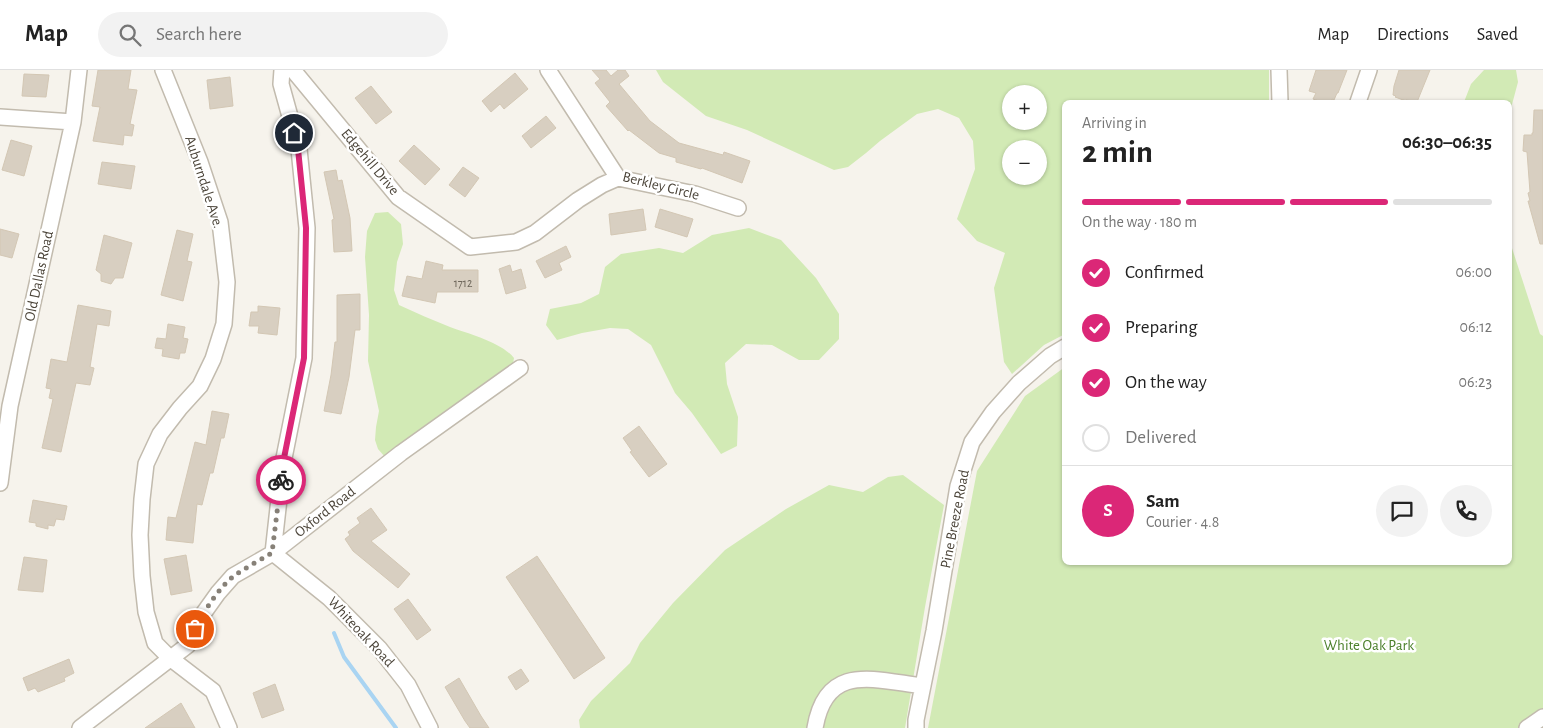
<!DOCTYPE html>
<html lang="en">
<head>
<meta charset="utf-8">
<style>
	body { margin:0; font-family:"Alegreya Sans",sans-serif; background:#f2f2f2; color:#222; height:100vh; display:flex; flex-direction:column; font-size:19px; white-space:nowrap }
	* { box-sizing:border-box; margin:0 }
	p { font-size:16px; color:#767676 }
	.icon { flex:none; width:28px; height:28px; fill:none; stroke:currentColor; stroke-width:2; stroke-linecap:round; stroke-linejoin:round }
	.map { position:relative; flex:1; overflow:hidden }
	.drawer { position:absolute; left:1062px; top:30px; width:450px; height:465px; display:flex; flex-direction:column; background:#fff; border-radius:8px; box-shadow:0 1px 4px #0004 }
	.drawer>* { flex:none }
	.buttons { position:absolute; left:1002px; top:15px; display:grid; gap:10px }
	.buttons a { display:grid; place-items:center; width:45px; height:45px; border-radius:50%; background:#fff; box-shadow:0 1px 4px #0004; font-size:25px }
	.pin { position:absolute; display:grid; place-items:center; width:42px; height:42px; color:#fff; margin:-21px; border:2px solid #fff; border-radius:50%; box-shadow:0 1px 5px #0007 }
	.courier { position:absolute; display:grid; place-items:center; width:50px; height:50px; margin:-25px; border:4px solid #db2777; border-radius:50%; background:#fff; color:#222; box-shadow:0 1px 6px #0007 }
	.overview em { font-style:normal; font-weight:600 }
	.overview div { display:flex; flex-direction:column-reverse }
	.overview { display:flex; align-items:center; justify-content:space-between; height:85px; padding:0 20px }
	h1 { font-size:32px; font-weight:600; line-height:38px }
	.bar { display:grid; grid-template-columns:repeat(4,1fr); gap:8px 5px; align-content:center; height:60px; padding:0 20px }
	.bar i { height:6px; border-radius:4px; background:#e0e0e0 }
	.bar .on { background:#db2777 }
	.bar p { grid-column:span 4 }
	.line { display:flex; align-items:center; gap:12px; padding:0 20px; border-top:1px solid #e0e0e0 }
	.line div { flex:1 }
	.round { display:grid; place-items:center; flex:none; width:52px; height:52px; border-radius:26px; background:#f2f2f2 }
	ol { padding:0 20px; list-style:none }
	li { display:flex; align-items:center; gap:15px; height:55px }
	li p { margin-inline-start:auto }
	li .icon { padding:5px; border-radius:50%; background:#db2777; color:#fff; stroke-width:4 }
	li:last-child { color:#767676 }
	li i { width:28px; height:28px; border:2px solid #e0e0e0; border-radius:50% }
	header { display:flex; align-items:center; gap:30px; box-sizing:border-box; height:70px; padding:0 25px; background:#fff; border-bottom:1px solid #e0e0e0 }
	header strong { font-size:24px }
	nav { display:flex; gap:28px; margin-inline-start:auto; font-size:18px }
	.search { width:350px; height:45px; background:#f2f2f2; display:flex; align-items:center; gap:12px; box-sizing:border-box; padding:0 18px; border-radius:28px; color:#767676; font-size:19px }
	.map>svg:first-child { display:block }
</style>
</head>
<body>
<header>
<strong>Map</strong>
<div class="search"><svg class="icon" aria-label="search" viewBox="0 0 24 24"><circle cx="10" cy="10" r="6"/><path d="M15 15l6 6"/></svg>Search here</div>
<nav><a>Map</a><a>Directions</a><a>Saved</a></nav>
</header>
<div class="map">
<svg width="1543" height="658" viewBox="0 0 1543 658">
	<rect width="100%" height="100%" fill="#f6f3ec"/>
	<path fill="#d2eab5" fill-rule="evenodd" d="M656 0H1269V32H1065V264L1044 275 1012 304 1004 292 994 218 1005 183 977 171 957 149 975 99 973 71 959 48 938 39 917 44 880 71 866 83 848 97 834 100 747 60 706 46 663 12ZM1011 24H1039V51H1011ZM1011 79H1039V106H1011Z
		M1484 0H1516L1518 12 1510 42V32H1464L1471 14Z
		M388 142 401 154 403 174 397 192 394 220 399 235C416 243 433 250 450 257 469 264 501 272 514 288L513 294 385 387 378 379 375 370 376 357 379 341 368 291 369 245 365 187 367 161 375 143Z
		M749 158 781 170 816 208 839 244V269L819 290H799L772 275 746 274 725 293 727 314 738 347 737 376 721 384 692 343 675 323 651 275 628 259 610 258 582 263 557 270 546 255 550 239 581 233 599 224 605 197 621 184 659 178 683 183 712 165Z
		M1510 172 1540 264 1543 266V658H928L977 401 1025 326 1065 297V492H1510Z
		M903 405 944 435 925 537 905 658H580L579 650 591 631 630 593 640 573 673 533 725 480 786 439 829 415 863 422 888 407Z"/>
	<g fill="none" stroke-linecap="round" stroke-linejoin="round">
		<path stroke="#a9d4f2" stroke-width="4" d="M334 563 344 587 396 658"/>
	</g>
	<path fill="#d8cfc1" stroke="#d3c7b4" d="M98 0H131L128 19 137 20 130 54 134 55 132 66 124 65 123 75 93 71 100 37 92 36Z
		M592 0H606L611 6 618 0H625L629 6 619 14 650 51 679 73 723 85 724 82 750 91 742 113 702 98 701 99 676 92V88L659 83 629 60 628 61 606 36 610 32 595 13 600 9Z
		M1316 0H1347L1338 23H1337L1334 30 1332 29 1331 32H1322L1313 29 1316 23 1309 21Z
		M1399 0H1430L1417 32 1406 30V31L1395 27 1396 26 1393 25 1394 16Z
		M515 3 528 19 504 39 500 34 491 42 482 31Z
		M24 4 49 5 46 27 22 26Z
		M230 7 233 36 210 39 207 10Z
		M371 16 392 42 376 54 355 28Z
		M1534 40H1543V174H1540L1528 131H1530L1528 123 1530 122 1527 82 1523 81 1524 65H1532V63H1533Z
		M546 46 556 58 531 78 522 66Z
		M11 70 32 76 24 106 2 100Z
		M414 75 440 99 425 115 399 91Z
		M102 92 135 96 131 119 98 114Z
		M463 97 479 108 465 127 449 115Z
		M336 100 338 111 342 110 350 148 352 181 334 182 332 150 334 149 324 102Z
		M643 139 646 160 611 165 609 144Z
		M660 139 693 149 687 167 655 157Z
		M0 159 19 164 12 188 0 185Z
		M177 160 193 164 187 191 192 192 183 231 161 225Z
		M104 165 132 173 123 208H115L111 214 101 211V204L96 200Z
		M566 176 571 187 559 193 562 200 545 208 536 191Z
		M426 191 443 195 442 200H478V222H437L435 233 402 226 407 206 422 209Z
		M510 195 512 202 521 199 526 218 506 224 499 199Z
		M360 224V260H355L349 307 341 344 324 341 331 305 335 272H337V225Z
		M78 235 111 241 109 256 97 254 90 297 94 298 90 315 76 313 61 382 42 378 53 329 49 328 51 319 46 318 51 289 67 292Z
		M258 236 280 238 277 265 258 263 259 256H249L251 242H258Z
		M168 254 185 257 183 268 188 269 185 283H180L179 289 162 286 163 279 155 278 157 268 166 269Z
		M212 341 229 344 224 368H221L213 403H210L202 435 197 434 193 473 166 470 168 447 176 448 195 372 206 375Z
		M639 356 667 394 649 407 630 382 632 381 623 368Z
		M33 430 67 436 64 450 56 449 54 456 48 455V459L36 456V453L29 452Z
		M371 438 387 460 371 471 410 504 398 518 353 481 345 469 350 465 348 462 360 453 357 448Z
		M186 485 192 521 171 525 164 489Z
		M537 486 605 588 574 609 506 507Z
		M24 487 47 490 43 522 18 520Z
		M408 529 431 560 417 570 394 539Z
		M69 589 74 603 64 608 65 611 38 622 35 618 28 621 23 608Z
		M521 599 529 611 516 620 508 607Z
		M459 608 481 646 489 658H470L465 651 445 617Z
		M275 614 284 640 262 648 253 623Z
		M181 633 195 658H145Z"/>
	<g fill="none" stroke-linecap="round" stroke-linejoin="round">
		<defs>
			<path id="minor" d="M163 0 200 92 220 152 227 212 224 254 213 289 200 316 180 338 160 364 146 394 142 429 140 465 142 506 146 542 155 573 170 588 213 621 229 658
				M293 0 398 127 470 177 516 172 535 163 578 130 602 115 618 108
				M548 0 618 108 695 124 738 138
				M1279 0 1280 32
				M1358 32 1369 0
				M0 47 73 52
				M0 413 10 336 73 52 79 0
				M273 483 283 393 304 288 307 158 299 79 281 14 282 0
				M273 483 329 528 379 578 408 615 430 658
				M80 658 188 575 203 544 218 523 233 506 273 483 401 383 520 298
				M815 658C826 592 874 610 923 616
				M916 658V650L934 561 958 416 972 372 993 342 1019 313 1050 286 1065 277
				M1527 658 1543 647"/>
		</defs>
		<use href="#minor" stroke="#c2bbae" stroke-width="18"/>
		<use href="#minor" stroke="#fff" stroke-width="15"/>
	</g>
	<g fill="none" stroke-linecap="round" stroke-linejoin="round">
		<path stroke="#878178" stroke-width="5" stroke-dasharray="0 9" d="M195 559C204 541 219 517 235 505 247 497 260 490 272 483L281 410"/>
		<path stroke="#db2777" stroke-width="6" d="M281 410 283 393 304 288 306 158 298 79 294 63"/>
	</g>
	<g text-anchor="middle" dominant-baseline="central" stroke-width="5" stroke-linejoin="round" paint-order="stroke">
		<g font-size="12" fill="#6e675b">
			<text x="463" y="213">1712</text>
		</g>
		<g font-size="15" fill="#4b4439" stroke="#fff">
			<text transform="translate(370 92) rotate(50)">Edgehill Drive</text>
			<text transform="translate(204 112) rotate(72)">Auburndale Ave.</text>
			<text transform="translate(661 116) rotate(14)">Berkley Circle</text>
			<text transform="translate(39 206) rotate(-78)">Old Dallas Road</text>
			<text transform="translate(325 442) rotate(-38)">Oxford Road</text>
			<text transform="translate(955 449) rotate(-79)">Pine Breeze Road</text>
			<text transform="translate(361 562) rotate(47)">Whiteoak Road</text>
		</g>
		<g font-size="15" fill="#4a7f2a" stroke="#fff">
			<text x="1369" y="575">White Oak Park</text>
		</g>
	</g>
</svg>
<div class="buttons">
<a>+</a>
<a>−</a>
</div>
<div class="pin" style="left:195px;top:559px;background:#ea580c"><svg class="icon" aria-label="bag" viewBox="0 0 24 24"><path d="M5 8h14l-1 12H6zM9 8a3 3 0 0 1 6 0"/></svg></div>
<div class="pin" style="left:294px;top:63px;background:#1f2937"><svg class="icon" aria-label="home" viewBox="0 0 24 24"><path d="M3 11l9-7 9 7M6 9v11h12V9"/></svg></div>
<div class="courier" style="left:281px;top:410px"><svg class="icon" aria-label="bike" viewBox="0 0 24 24"><circle cx="6" cy="16" r="4"/><circle cx="18" cy="16" r="4"/><path d="M6 16l4-8h5l3 8M10 8l3 8H6M13 5h3"/></svg></div>
<section class="drawer">
<div class="overview"><div><h1>2 min</h1><p>Arriving in</p></div><em>06:30–06:35</em></div>
<div class="bar"><i class="on"></i><i class="on"></i><i class="on"></i><i></i><p>On the way · 180 m</p></div>
<ol>
<li><svg class="icon" aria-label="check" viewBox="0 0 24 24"><path d="M5 12l5 5 9-10"/></svg>Confirmed<p>06:00</p></li>
<li><svg class="icon" aria-label="check" viewBox="0 0 24 24"><path d="M5 12l5 5 9-10"/></svg>Preparing<p>06:12</p></li>
<li><svg class="icon" aria-label="check" viewBox="0 0 24 24"><path d="M5 12l5 5 9-10"/></svg>On the way<p>06:23</p></li>
<li><i></i>Delivered</li>
</ol>
<div class="line" style="height:90px"><b class="round" style="background:#db2777;color:#fff">S</b><div><b>Sam</b><p>Courier · 4.8</p></div><a class="round"><svg class="icon" aria-label="chat" viewBox="0 0 24 24"><path d="M4 5h16v11H9l-5 4z"/></svg></a><a class="round"><svg class="icon" aria-label="phone" viewBox="0 0 24 24"><path d="M5 4h4l2 5-3 2q2 4 5 5l2-3 5 2v4C11 20 4 13 5 4z"/></svg></a></div>
</section>
</div>
</body>
</html>
